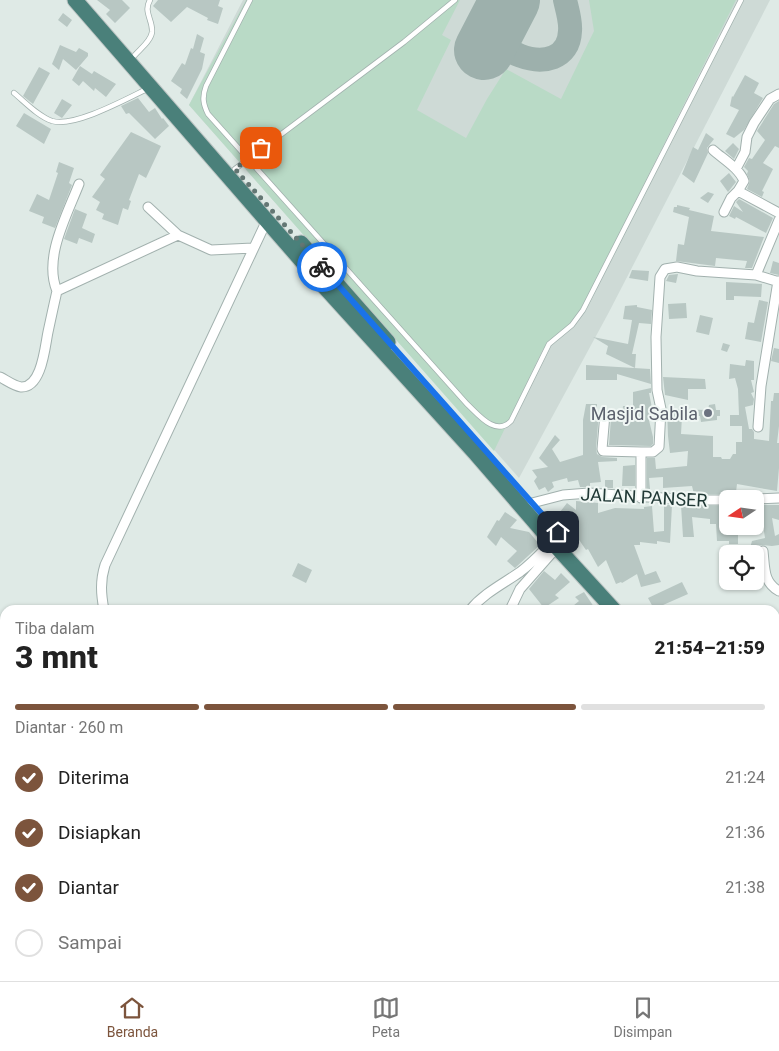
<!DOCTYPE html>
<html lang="id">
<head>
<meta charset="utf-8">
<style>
	body { margin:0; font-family:Roboto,sans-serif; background:#f6f6f6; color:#222; height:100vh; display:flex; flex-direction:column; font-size:19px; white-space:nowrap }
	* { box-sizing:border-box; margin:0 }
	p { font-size:16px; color:#767676 }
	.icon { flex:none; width:28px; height:28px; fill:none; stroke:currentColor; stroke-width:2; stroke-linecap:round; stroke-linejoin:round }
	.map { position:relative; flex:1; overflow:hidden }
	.details { position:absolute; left:0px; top:605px; width:780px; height:376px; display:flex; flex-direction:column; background:#fff; border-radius:15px 15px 0 0; box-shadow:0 1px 4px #0004 }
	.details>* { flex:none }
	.needle { width:32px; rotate:257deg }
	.tools { position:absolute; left:719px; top:490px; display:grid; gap:10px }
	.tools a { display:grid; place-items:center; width:45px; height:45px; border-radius:8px; background:#fff; box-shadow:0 1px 4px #0004; font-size:25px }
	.pin { position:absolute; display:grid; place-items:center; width:42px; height:42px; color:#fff; margin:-21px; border-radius:10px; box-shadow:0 2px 8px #0006 }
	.courier { position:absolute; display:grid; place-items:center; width:50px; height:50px; margin:-25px; border:4px solid #1a73e8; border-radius:50%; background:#fff; color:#222; box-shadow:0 1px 6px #0007 }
	.head em { font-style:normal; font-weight:800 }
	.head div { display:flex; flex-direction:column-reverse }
	.head { display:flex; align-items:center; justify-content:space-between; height:85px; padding:0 15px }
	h1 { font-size:32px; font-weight:800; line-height:38px }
	.bar { display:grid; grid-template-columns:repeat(4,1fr); gap:8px 5px; align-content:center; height:60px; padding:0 15px }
	.bar i { height:6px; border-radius:4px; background:#e0e0e0 }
	.bar .on { background:#7c543c }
	.bar p { grid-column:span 4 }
	ol { padding:0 15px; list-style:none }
	li { display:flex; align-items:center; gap:15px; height:55px }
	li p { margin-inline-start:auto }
	li .icon { padding:5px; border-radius:50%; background:#7c543c; color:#fff; stroke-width:4 }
	li:last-child { color:#767676 }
	li i { width:28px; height:28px; border:2px solid #e0e0e0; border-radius:50% }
	.dock { display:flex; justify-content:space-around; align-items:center; height:70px; border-top:1px solid #e0e0e0; background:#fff; font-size:14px; color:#767676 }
	.dock a { display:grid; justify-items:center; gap:2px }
	.dock .on { color:#7c543c }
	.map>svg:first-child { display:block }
</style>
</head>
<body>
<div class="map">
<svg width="779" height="981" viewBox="0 0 779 981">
	<rect width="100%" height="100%" fill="#dfeae6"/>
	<path fill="#cedad6" d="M243 0H770L609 312 519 478 189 105Z"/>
	<path fill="#b9dac6" d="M246 0H460L442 35 451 40 417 110 466 138 487 99 506 69 561 99 594 31 589 0H736L576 320 543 349 494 451 189 105Z"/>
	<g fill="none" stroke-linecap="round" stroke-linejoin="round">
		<path stroke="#9db0ac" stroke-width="24" d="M491 0C465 50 568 88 570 31 571 21 567 9 565 0"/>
		<path stroke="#9db0ac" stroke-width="60" d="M484 50 510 0"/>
	</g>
	<path fill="#b8c7c3" d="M97 0H122L130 8 115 23 106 14 110 10Z
		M158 0H220L218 6 223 8 218 24 207 20 208 18 187 7 171 22 153 6Z
		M63 13 72 20 67 27 58 20Z
		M197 34 204 38 200 52 205 54 202 69 187 99 180 93 182 89 171 81 182 63 185 65 191 48 193 49Z
		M60 45 76 52 79 48 88 53V56L76 70 63 59 59 70 52 64Z
		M80 66 92 74 94 71 116 84 106 97 95 88 94 91 83 81 79 86 72 80Z
		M39 67 50 73 33 104 23 96Z
		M745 75 759 83 754 93 763 98 744 130 734 138 726 134 739 110 730 106 732 96 733 97Z
		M138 98 149 112 155 108 162 119 163 118 169 126 155 139 129 113 126 114 121 106Z
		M62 99 72 105 62 118 54 113Z
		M779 101V148L775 146 763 163 773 169 762 191 764 192 762 197 747 189 750 181 747 174 748 171 744 167 749 158 752 159 765 140 757 131 774 104Z
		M24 113 51 129 44 144 16 126Z
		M131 132 161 146 146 178 139 174 129 200 131 201 128 210 123 208 118 225 102 219 104 214 96 210 100 202 92 197 105 179 100 175Z
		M706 133 714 139 707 148 708 153 694 183 682 174 693 147 698 150Z
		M733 143 739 149 734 159 725 151Z
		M59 162 74 168 69 183 72 185 55 228 42 223 44 217 29 211 37 194 49 200 58 173 56 172Z
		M729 173 736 182 728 192 720 181Z
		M708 192 714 194 708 203 700 198Z
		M739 199 773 218 766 233 736 217 735 219 729 216 734 206 743 212 736 202Z
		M677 205 690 208 689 210 714 216 711 231 764 237 752 268H745L747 261 716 258 715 266 676 261 678 244 684 245 689 217 673 212 674 207H677Z
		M75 209 87 214 82 228 95 234 92 243 79 238 77 244 64 239Z
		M773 261 779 263V275L770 273Z
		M632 270 649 271 648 281 629 278Z
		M678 274 676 283 666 281 669 275Z
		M726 282 762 284 761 297 734 296V300H726Z
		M759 300 768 302 761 342 745 339 748 322 754 323Z
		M686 303 687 318 669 319 668 304Z
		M637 305V307L652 310 651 324 639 323 632 354H636L635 368 606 354 608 346 593 337 628 344 632 320 623 319 625 306Z
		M700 315 713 318 709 335 696 332Z
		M723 343 730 345 727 352 721 350Z
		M774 348 779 349V363L771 361Z
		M746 360 754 361V380H751L754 392 751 393 754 399 753 405 745 407 749 429H752L754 432V439L769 441 771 401H773L774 393H779V426L777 443H779V468L777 491 737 484 736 492 728 494H694L692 486 663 488V477L649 478 650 489H647V458H655L656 469 687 466 688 451 670 453 668 436 667 409 708 410 709 405 715 404 716 410H720V416H717V420L701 422 700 416H682L681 434 713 436V457H721L722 459H730L733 454H736V442H742V426H730V415H739L738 389 735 378 729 379 730 364 745 366Z
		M586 365 650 369 651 384 617 374V380H586Z
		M663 377 705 379 706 389H688V400L665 395Z
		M651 388V393H649L652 408H654V416H648L653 437V444L651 446 609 445 611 418H622L623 406H633V392Z
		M586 404H597V412H599L596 448 597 454 602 457 617 458V461L598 462 601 482 590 483V487H580L578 480 568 482 567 478 552 482 554 487 548 492 545 487 539 490 534 481 537 477 532 470 548 467 539 458 555 435 560 440 552 449 560 462 583 455V420Z
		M635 465V486H622L623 466Z
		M605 480H613V488H605Z
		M576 501 598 503V513L615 508 644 509V507L652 506 654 532 664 531V504L672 505 670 543 657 541V544L640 542V545H634L645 575 656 571 661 582 641 587 637 574 622 583 621 582 616 584 606 560 598 567 588 549 586 550 573 531 569 534 562 526 569 521 560 512 567 503 576 510Z
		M681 505 728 506V533L738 532V544H729V541H717L716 524H710V519L692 517 694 537H683Z
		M755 505H779V520L772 518 775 536 779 534V545L772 546 762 545 750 548 752 541 765 538 762 519 755 518Z
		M505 512 517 520 510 528 529 532 540 545 515 568 507 561 517 551 501 537 496 546 487 537 497 520 499 521Z
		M298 563 312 570 306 583 292 576Z
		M544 571 555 580 561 573 570 582 555 595 559 598 544 608 529 589Z
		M682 582 688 594 654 609 648 598Z
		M584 592 596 610H568L579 601 575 597Z"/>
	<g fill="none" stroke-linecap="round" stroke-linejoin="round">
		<defs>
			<path id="service" d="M250 0 206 86C202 97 203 104 208 114L467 404C478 414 495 437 511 421L549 344 572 325 583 310 741 0
				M135 55C140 49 151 41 152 32 153 20 143 12 150 0
				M14 93C26 103 38 116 52 121 74 128 128 98 149 88
				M235 169 404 42 455 0
				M775 647 779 648
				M775 686H779
				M775 798 778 793"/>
			<path id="minor" d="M713 150C723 159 739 168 744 181L738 191 779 213
				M736 169 745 152 747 137 754 123 770 99 779 94
				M148 207 178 235 211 250 253 248
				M724 212 731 198 738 191
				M756 275 779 220
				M57 291C43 258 67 215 79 184
				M0 377C6 380 14 386 21 387 42 388 45 346 48 332 51 318 54 304 57 291L178 235
				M605 414 602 449 603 451 641 452
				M758 427 761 386 778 281
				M641 498V452H653L659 447 661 409 657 390 656 337 660 277 665 269 677 267 697 271 756 275 779 282
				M755 499 779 498
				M532 503 563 495 589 493 693 500H728
				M763 551C765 568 763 582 779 591
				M104 610C101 594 100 581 105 565L267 220
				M470 610C484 593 503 584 520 572 532 563 542 552 552 542
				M510 610 520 589 557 547
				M0 865 5 855
				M280 981 283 976
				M297 981 299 976
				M310 981 312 976"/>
			<path id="trunk" d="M75 0 320 282 476 454 552 542 614 610
				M301 243 388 342
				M775 777 779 782"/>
		</defs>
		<use href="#service" stroke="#a2b1ae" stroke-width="6"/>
		<use href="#minor" stroke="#a2b1ae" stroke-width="11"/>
		<use href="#trunk" stroke="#bcc4c3" stroke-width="17"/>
		<use href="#service" stroke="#fff" stroke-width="4.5"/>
		<use href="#minor" stroke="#fff" stroke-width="9"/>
		<use href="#trunk" stroke="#4a807a" stroke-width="15"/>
	</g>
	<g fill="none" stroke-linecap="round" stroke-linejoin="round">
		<path stroke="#647774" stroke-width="5" stroke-dasharray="0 9" d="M261 148 235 169 322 267"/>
		<path stroke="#1a73e8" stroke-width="6" d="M322 267 558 532"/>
	</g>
	<circle fill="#6b7280" stroke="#f0f7f4" stroke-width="2" cx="708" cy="413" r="5"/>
	<g text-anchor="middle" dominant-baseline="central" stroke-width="4" stroke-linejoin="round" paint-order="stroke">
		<g font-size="18" fill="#5b616d" stroke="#f0f7f4" text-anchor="end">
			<text x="698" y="413">Masjid Sabila</text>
		</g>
		<g font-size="18" fill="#213936" stroke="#f0f7f4">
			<text transform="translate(644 497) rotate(3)">JALAN PANSER</text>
		</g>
	</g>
</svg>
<div class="tools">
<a><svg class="needle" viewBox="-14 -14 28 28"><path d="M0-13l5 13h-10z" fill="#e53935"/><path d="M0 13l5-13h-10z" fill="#767676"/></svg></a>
<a><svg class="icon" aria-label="locate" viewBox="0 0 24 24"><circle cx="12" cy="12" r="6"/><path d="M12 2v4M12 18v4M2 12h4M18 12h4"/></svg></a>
</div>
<div class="pin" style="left:261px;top:148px;background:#ea580c"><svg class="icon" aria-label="bag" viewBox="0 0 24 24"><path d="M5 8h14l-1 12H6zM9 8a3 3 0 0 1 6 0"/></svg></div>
<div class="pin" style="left:558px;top:532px;background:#1f2937"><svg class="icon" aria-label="home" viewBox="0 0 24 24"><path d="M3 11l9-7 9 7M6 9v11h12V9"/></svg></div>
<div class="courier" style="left:322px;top:267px"><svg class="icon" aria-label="bike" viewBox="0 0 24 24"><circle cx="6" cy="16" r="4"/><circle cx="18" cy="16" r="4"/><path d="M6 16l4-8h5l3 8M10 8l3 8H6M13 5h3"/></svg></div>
<section class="details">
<div class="head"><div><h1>3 mnt</h1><p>Tiba dalam</p></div><em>21:54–21:59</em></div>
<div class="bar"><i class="on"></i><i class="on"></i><i class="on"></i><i></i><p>Diantar · 260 m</p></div>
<ol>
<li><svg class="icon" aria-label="check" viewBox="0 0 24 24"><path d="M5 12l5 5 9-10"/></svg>Diterima<p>21:24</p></li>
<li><svg class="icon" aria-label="check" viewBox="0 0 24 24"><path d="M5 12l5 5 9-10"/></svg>Disiapkan<p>21:36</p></li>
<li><svg class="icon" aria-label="check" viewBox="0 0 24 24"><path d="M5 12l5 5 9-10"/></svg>Diantar<p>21:38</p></li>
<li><i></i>Sampai</li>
</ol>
</section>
</div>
<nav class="dock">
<a class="on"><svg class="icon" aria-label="home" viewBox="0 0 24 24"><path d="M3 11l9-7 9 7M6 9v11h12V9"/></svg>Beranda</a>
<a><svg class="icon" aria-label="map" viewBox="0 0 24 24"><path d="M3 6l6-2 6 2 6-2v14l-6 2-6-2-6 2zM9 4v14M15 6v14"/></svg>Peta</a>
<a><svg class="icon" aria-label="saved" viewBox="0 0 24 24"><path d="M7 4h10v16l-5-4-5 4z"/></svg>Disimpan</a>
</nav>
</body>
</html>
